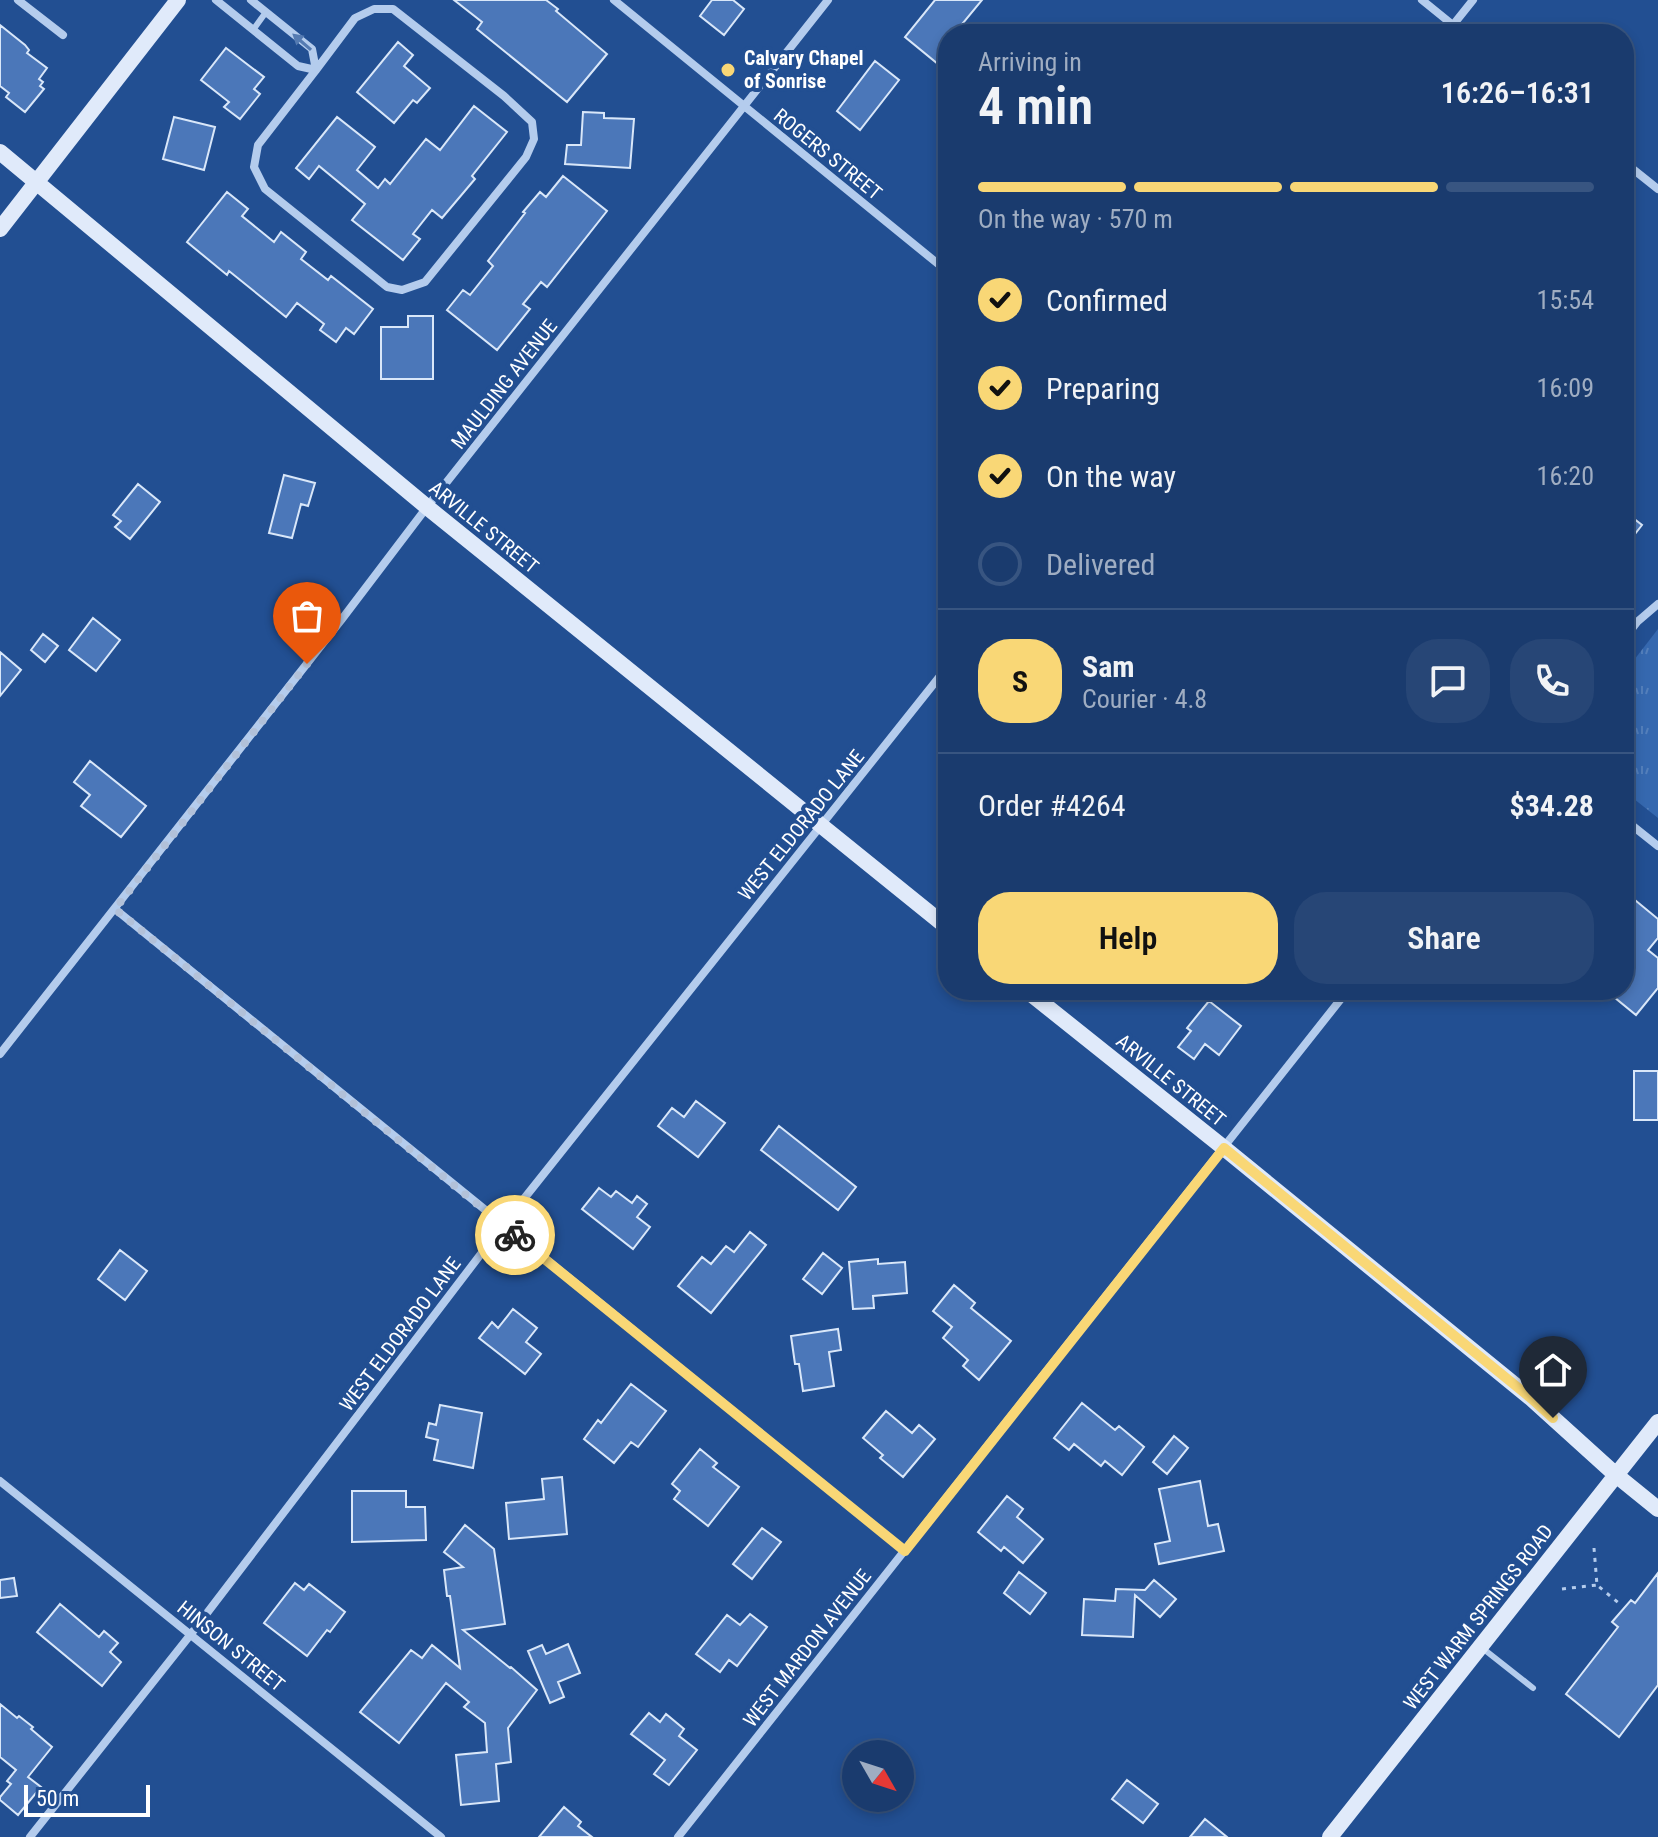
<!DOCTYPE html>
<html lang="en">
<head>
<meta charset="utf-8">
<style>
	body { margin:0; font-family:"Roboto Condensed",sans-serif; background:#274676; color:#f1f3f6; height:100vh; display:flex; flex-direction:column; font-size:30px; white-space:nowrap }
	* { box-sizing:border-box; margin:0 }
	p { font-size:26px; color:#9fadc2 }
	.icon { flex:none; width:44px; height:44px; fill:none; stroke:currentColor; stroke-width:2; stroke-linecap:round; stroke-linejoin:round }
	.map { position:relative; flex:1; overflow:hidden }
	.details { position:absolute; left:938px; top:24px; width:696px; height:976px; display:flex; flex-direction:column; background:#1a3b6e; border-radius:32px; box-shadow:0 4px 12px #0003,0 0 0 2px #385581 }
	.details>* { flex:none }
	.needle { width:52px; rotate:129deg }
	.buttons { position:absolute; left:842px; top:1740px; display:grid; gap:16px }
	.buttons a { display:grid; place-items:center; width:72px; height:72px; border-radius:50%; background:#1a3b6e; box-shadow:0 4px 12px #0003,0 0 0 2px #385581; font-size:40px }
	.scale { position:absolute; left:24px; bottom:20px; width:126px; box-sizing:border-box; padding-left:8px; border:4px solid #fff; border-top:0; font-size:22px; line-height:28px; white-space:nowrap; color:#fff; -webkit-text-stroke:6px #224f92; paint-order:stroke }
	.pin { position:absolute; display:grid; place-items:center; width:68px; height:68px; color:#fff; margin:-82px -34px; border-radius:50% 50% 50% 0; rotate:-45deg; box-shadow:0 0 8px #0007 }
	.pin .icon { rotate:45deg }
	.courier { position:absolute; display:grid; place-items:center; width:80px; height:80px; margin:-40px; border:6px solid #f9d776; border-radius:50%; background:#fff; color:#222; box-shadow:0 2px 10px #0007 }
	.overview em { font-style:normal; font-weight:600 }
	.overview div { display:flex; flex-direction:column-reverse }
	.overview { display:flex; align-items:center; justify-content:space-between; height:136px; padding:0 40px }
	h1 { font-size:52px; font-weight:600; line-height:60px }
	.bar { display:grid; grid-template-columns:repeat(4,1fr); gap:12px 8px; align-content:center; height:96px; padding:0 40px }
	.bar i { height:10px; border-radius:6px; background:#385581 }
	.bar .active { background:#f9d776 }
	.bar p { grid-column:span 4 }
	.line { display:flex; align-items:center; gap:20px; padding:0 40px; border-top:2px solid #385581 }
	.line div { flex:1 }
	.round { display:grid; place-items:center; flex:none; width:84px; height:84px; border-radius:32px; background:#274676 }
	ol { padding:0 40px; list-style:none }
	li { display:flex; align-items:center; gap:24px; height:88px }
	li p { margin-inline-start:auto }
	li .icon { padding:8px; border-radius:50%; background:#f9d776; color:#111; stroke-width:4 }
	li:last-child { color:#9fadc2 }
	li i { width:44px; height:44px; border:4px solid #385581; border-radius:50% }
	.cta { display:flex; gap:16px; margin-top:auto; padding:16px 40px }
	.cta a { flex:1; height:92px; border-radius:32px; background:#f9d776; color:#111; font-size:32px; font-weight:600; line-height:92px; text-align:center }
	.cta a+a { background:#274676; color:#f1f3f6 }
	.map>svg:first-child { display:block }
</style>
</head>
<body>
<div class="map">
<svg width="1658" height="1837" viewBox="0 0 1658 1837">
	<defs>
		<pattern id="grass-tufts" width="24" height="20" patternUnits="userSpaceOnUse" patternTransform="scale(2)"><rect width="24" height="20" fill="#3568af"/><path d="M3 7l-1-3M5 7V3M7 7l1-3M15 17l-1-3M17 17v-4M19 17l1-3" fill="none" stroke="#537fbb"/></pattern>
	</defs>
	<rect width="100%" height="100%" fill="#224f92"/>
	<path fill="url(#grass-tufts)" d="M1658 629V818L1624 791V673Z"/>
	<path fill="#4b77b9" stroke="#d9e7f9" stroke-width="2" d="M454 0H546L558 9 556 11 607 54 567 102 477 29 482 22Z
		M712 0H733L744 9 724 35 700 16Z
		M935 0H982L954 34H948V53L938 64 905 37Z
		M0 25 25 45 29 50 27 53 47 68 39 79 43 82 40 86 44 89 25 112 6 97 9 93 0 86Z
		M398 42 413 55 404 66 430 88 417 103 413 100 394 123 357 92Z
		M226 48 264 77 254 89 260 94 240 119 224 107 229 102 201 80Z
		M875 61 899 80 860 130 837 111Z
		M474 106 507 132 472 176 475 179 442 218 432 210 413 234 420 239 403 260 352 220 365 204 319 166 309 179 296 168 337 117 375 147 357 170 378 188 385 179 390 184 426 139 440 150Z
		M583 112 604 113V118L634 119 630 168 565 164 567 145H581Z
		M174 117 215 127 204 170 163 159Z
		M563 176 607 211 547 287 541 282 523 304 530 309 497 350 447 310 463 290 470 295 493 266 488 261 525 213 523 212 540 192 546 197Z
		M227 192 248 209 242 216 274 242 281 232 306 252 301 259 328 280 331 276 373 309 354 334 346 328 336 342 320 330 324 324 297 303 286 317 229 271 227 275 187 242Z
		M408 316H433V379H381V327H408Z
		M284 475 315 483 308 506 301 504 292 538 269 533Z
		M138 484 160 502 130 539 115 527 121 521 113 515Z
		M1624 511 1642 525 1624 548Z
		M93 618 120 640 96 671 69 650Z
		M43 634 58 646 45 662 31 650Z
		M0 652 21 670 0 696Z
		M90 761 146 806 121 837 81 806 90 795 74 782Z
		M1624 891 1658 919V938L1648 950 1658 958V988L1636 1015 1614 997 1620 990H1624Z
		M1209 1001 1241 1026 1219 1055 1205 1044 1194 1059 1178 1047 1191 1031 1187 1028Z
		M1634 1071H1658V1120H1634Z
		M696 1101 725 1123 698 1157 658 1126 672 1108 684 1117Z
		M779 1126 856 1187 838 1210 761 1150Z
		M599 1188 611 1197 616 1191 632 1203 637 1196 647 1204 637 1217 650 1227 633 1249 582 1209Z
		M750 1232 766 1245 711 1313 678 1286 702 1257 711 1264 726 1246 734 1252Z
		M120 1250 147 1271 125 1300 98 1279Z
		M823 1253 842 1268 822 1294 803 1279Z
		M878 1259V1264L905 1262 907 1293 873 1296 874 1308 853 1309 849 1262Z
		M954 1285 975 1303 971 1308 1011 1341 979 1380 963 1366 968 1360 943 1338 952 1327 933 1311Z
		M513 1309 537 1328 526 1342 541 1354 525 1374 479 1338 492 1322 498 1328Z
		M838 1329 841 1350 829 1352 834 1386 803 1391 799 1364H795L791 1336Z
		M631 1384 666 1411 638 1447 631 1442 614 1463 584 1439 598 1420 601 1423Z
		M1082 1403 1115 1430 1119 1426 1144 1447 1122 1475 1105 1461 1101 1466 1074 1444 1069 1450 1054 1438Z
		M440 1405 482 1413 473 1468 434 1460 438 1440 426 1437 429 1423 436 1425Z
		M886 1411 912 1433 919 1425 935 1439 903 1477 880 1458 883 1455 863 1438Z
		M1174 1436 1188 1448 1167 1474 1153 1462Z
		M700 1449 717 1463 713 1467 739 1487 708 1526 674 1499 680 1491 672 1484Z
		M562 1477 567 1534 509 1539 506 1503 544 1499 542 1479Z
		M1200 1481 1208 1526 1218 1524 1224 1551 1159 1564 1155 1544 1170 1541 1159 1489Z
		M352 1491H406V1507H425L426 1540 352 1542Z
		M1007 1496 1023 1509 1017 1517 1043 1539 1023 1563 1004 1547 1001 1551 978 1532Z
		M465 1525 494 1549 505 1624 463 1630 510 1668 511 1667 537 1690 508 1728 511 1762 496 1764 499 1801 461 1805 456 1755 487 1752 485 1723 464 1707 469 1702 446 1683 399 1743 360 1712 411 1650 422 1658 432 1645 460 1668 450 1596H447L444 1570 463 1567 444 1552Z
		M762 1528 781 1542 752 1579 733 1564Z
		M1019 1572 1046 1593 1030 1614 1004 1593Z
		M1658 1573V1685L1619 1737 1566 1694 1618 1627 1612 1622 1631 1600 1635 1603Z
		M14 1578 17 1596 0 1598V1580Z
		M1154 1580 1176 1599 1160 1617 1135 1595 1133 1637 1082 1635 1084 1599 1115 1601 1116 1589 1145 1590Z
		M295 1583 304 1590 309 1584 345 1612 330 1632 327 1630 307 1656 264 1623Z
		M60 1604 99 1637 104 1631 118 1643 110 1652 121 1662 102 1686 37 1632Z
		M750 1614 767 1627 737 1666 729 1660 720 1672 696 1654 727 1615 740 1625Z
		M568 1644 580 1673 558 1682 564 1697 550 1703 528 1651 542 1645 546 1654Z
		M0 1704 17 1718 19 1716 33 1727 31 1729 52 1747 28 1777 41 1787 18 1815 0 1800V1797L11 1784 7 1781 16 1770 0 1757Z
		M649 1713 660 1722 666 1714 684 1729 679 1736 697 1750 669 1785 654 1774 665 1760 631 1734Z
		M1127 1780 1158 1804 1143 1823 1112 1799Z
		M564 1807 581 1822 578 1826 592 1837H539Z
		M1205 1819 1227 1837H1190Z"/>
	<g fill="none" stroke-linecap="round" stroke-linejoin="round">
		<path stroke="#b4cced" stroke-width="3" stroke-dasharray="4 6" stroke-linecap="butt" d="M1594 1548 1597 1585 1621 1605
			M1562 1589 1597 1585"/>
		<path stroke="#b4cced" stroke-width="6" d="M253 30 266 12
			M1481 1647 1533 1688"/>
		<path stroke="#b4cced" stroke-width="8" d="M18 0 63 35
			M216 0 298 66 316 70
			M251 0 312 49 316 70 258 145 254 167 265 189 387 287 402 290 425 282 526 157 534 139 532 122 504 96 393 9H374L355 18 316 70
			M614 0 948 272
			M1422 0 1464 34
			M1453 25 1473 0
			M1624 162 1658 189
			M1624 639 1637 622 1658 604
			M1624 819 1658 846
			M115 909 905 1551
			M0 1054 342 619 427 507 828 0
			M0 1481 441 1837
			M30 1837 191 1634 503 1225 948 666
			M678 1837 1348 990"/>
		<path stroke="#e0eafa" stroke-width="16" d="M0 152 427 507 948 928
			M0 229 178 0
			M1026 990 1224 1148 1532 1399 1616 1475 1658 1509
			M1330 1837 1658 1422"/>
	</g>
	<defs><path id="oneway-solid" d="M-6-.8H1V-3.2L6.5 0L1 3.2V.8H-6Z" transform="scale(2)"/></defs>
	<use fill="#557bb2" href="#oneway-solid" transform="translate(302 42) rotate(-139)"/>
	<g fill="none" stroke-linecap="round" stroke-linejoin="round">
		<path stroke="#b2c1d9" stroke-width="8" stroke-dasharray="0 14.4" d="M307 664 115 909 515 1235"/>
		<path stroke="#f9d776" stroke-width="10" d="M515 1235 905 1551 1224 1148 1532 1399 1553 1418"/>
	</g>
	<circle fill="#f9d776" stroke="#224f92" stroke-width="3" cx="728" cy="70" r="8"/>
	<g text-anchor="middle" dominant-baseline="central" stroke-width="8" stroke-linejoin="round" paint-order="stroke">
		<g font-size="20" font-weight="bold" fill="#fff" stroke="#224f92" text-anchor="start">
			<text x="744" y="58">Calvary Chapel<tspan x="744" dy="23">of Sonrise</tspan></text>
		</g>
		<g font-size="20" fill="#fff" stroke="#224f92">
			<text transform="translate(828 154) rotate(39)">ROGERS STREET</text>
			<text transform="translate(504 384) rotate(-52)">MAULDING AVENUE</text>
			<text transform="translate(484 527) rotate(39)">ARVILLE STREET</text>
			<text transform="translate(801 825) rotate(-51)">WEST ELDORADO LANE</text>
			<text transform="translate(1171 1080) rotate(39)">ARVILLE STREET</text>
			<text transform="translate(400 1334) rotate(-53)">WEST ELDORADO LANE</text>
			<text transform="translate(1478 1617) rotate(-52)">WEST WARM SPRINGS ROAD</text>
			<text transform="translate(231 1646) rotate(39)">HINSON STREET</text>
			<text transform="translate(807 1648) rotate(-52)">WEST MARDON AVENUE</text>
		</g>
	</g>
</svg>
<div class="buttons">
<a><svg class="needle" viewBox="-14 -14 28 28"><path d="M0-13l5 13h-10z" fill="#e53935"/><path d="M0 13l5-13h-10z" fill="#9fadc2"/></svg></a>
</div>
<div class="scale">50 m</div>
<div class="pin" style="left:307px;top:664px;background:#ea580c"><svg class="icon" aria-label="bag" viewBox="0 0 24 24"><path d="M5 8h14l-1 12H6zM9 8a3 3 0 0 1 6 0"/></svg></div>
<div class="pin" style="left:1553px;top:1418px;background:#1f2937"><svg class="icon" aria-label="home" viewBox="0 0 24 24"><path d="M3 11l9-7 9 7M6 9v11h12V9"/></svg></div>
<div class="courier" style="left:515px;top:1235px"><svg class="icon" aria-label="bike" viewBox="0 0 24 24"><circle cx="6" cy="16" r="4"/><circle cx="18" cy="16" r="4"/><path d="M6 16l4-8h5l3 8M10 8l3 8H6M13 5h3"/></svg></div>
<section class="details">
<div class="overview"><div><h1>4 min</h1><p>Arriving in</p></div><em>16:26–16:31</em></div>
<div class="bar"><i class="active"></i><i class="active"></i><i class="active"></i><i></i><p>On the way · 570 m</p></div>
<ol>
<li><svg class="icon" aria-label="check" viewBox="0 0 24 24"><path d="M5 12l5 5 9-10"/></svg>Confirmed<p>15:54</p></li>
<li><svg class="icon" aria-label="check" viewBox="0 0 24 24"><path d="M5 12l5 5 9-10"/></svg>Preparing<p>16:09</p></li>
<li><svg class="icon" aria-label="check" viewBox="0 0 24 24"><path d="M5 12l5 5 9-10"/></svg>On the way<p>16:20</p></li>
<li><i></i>Delivered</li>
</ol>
<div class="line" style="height:144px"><b class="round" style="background:#f9d776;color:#111">S</b><div><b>Sam</b><p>Courier · 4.8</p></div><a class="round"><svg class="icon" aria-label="chat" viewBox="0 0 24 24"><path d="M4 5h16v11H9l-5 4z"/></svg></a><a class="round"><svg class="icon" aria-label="phone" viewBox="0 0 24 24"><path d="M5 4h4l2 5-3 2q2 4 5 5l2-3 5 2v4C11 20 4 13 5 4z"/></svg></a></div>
<div class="line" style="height:104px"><div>Order #4264</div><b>$34.28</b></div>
<div class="cta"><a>Help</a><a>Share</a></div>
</section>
</div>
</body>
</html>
